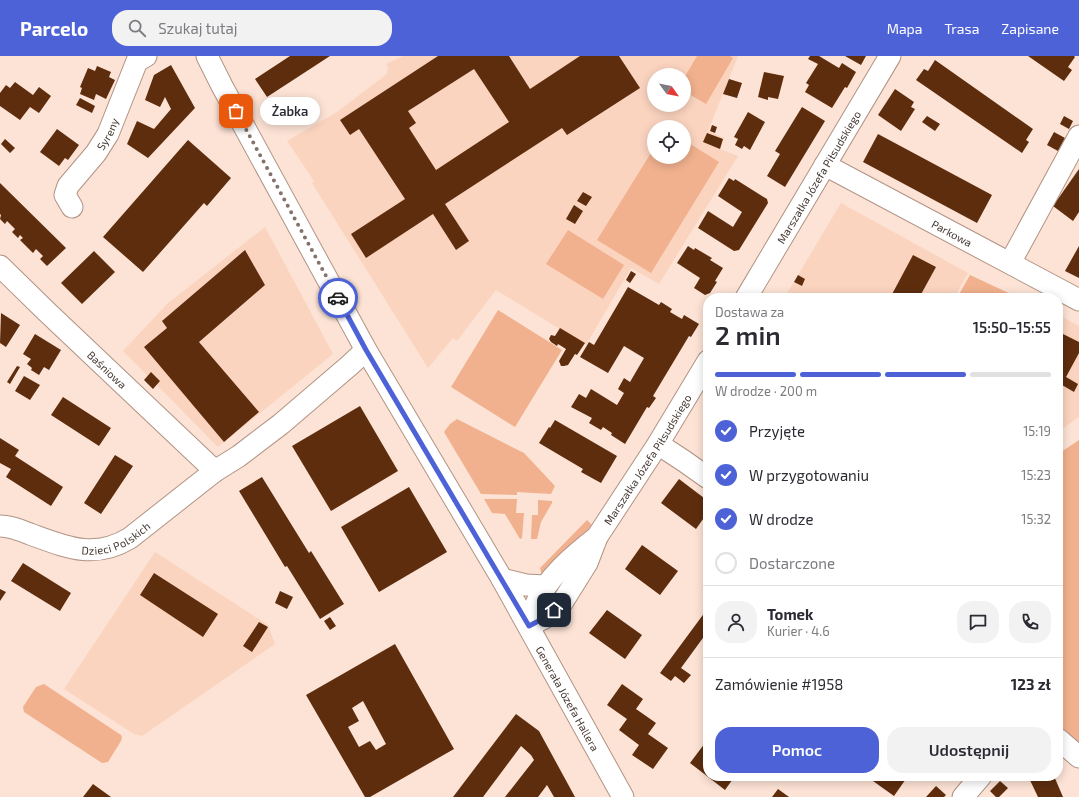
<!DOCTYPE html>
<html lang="pl">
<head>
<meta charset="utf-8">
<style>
	body { margin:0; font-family:"Exo 2",sans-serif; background:#f2f2f3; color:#2b2b33; height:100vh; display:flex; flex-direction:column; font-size:15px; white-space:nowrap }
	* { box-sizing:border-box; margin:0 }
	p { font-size:13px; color:#7c7c81 }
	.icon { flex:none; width:22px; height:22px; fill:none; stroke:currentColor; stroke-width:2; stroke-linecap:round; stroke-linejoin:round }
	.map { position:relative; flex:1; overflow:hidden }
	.sheet { position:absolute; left:703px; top:237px; width:360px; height:488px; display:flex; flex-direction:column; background:#fff; border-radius:16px; box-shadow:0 2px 10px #0003 }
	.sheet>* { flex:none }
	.needle { width:26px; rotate:123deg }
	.controls { position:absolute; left:647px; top:12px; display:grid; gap:8px }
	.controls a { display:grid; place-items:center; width:44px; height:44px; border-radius:50%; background:#fff; box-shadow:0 2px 10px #0003; font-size:20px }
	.pin { position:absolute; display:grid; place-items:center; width:34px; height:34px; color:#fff; margin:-17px; border-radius:8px; box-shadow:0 2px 6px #0006 }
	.courier { position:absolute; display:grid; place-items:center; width:40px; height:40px; margin:-20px; border:3px solid #4e62d8; border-radius:50%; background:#fff; color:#222; box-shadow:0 1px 5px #0007 }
	.bubble { position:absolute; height:28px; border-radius:14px; background:#fff; box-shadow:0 2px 10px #0003; font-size:13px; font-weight:600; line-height:28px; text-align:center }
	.head em { font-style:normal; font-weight:600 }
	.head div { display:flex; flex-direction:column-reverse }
	.head { display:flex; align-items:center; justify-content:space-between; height:68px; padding:0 12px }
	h1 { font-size:26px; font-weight:600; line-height:30px }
	.bar { display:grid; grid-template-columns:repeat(4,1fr); gap:6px 4px; align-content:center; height:48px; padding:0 12px }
	.bar i { height:5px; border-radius:3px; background:#e1e1e2 }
	.bar .current { background:#4e62d8 }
	.bar p { grid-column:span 4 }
	.line { display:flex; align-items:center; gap:10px; padding:0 12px; border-top:1px solid #e1e1e2 }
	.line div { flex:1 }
	.round { display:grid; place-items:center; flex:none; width:42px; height:42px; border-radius:16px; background:#f2f2f3 }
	ol { padding:0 12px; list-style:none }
	li { display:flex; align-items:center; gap:12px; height:44px }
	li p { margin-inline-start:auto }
	li .icon { padding:4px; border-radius:50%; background:#4e62d8; color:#fff; stroke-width:4 }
	li:last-child { color:#7c7c81 }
	li i { width:22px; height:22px; border:2px solid #e1e1e2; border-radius:50% }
	.primary-button { display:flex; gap:8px; margin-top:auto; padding:8px 12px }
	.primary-button a { flex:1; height:46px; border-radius:16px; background:#4e62d8; color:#fff; font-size:16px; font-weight:600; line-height:46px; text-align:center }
	.primary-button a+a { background:#f2f2f3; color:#2b2b33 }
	header { display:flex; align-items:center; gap:24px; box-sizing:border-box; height:56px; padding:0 20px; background:#4e62d8; color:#fff }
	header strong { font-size:19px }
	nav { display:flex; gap:22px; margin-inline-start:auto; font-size:14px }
	.search { width:280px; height:36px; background:#f2f2f3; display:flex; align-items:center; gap:10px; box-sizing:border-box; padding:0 14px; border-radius:16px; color:#7c7c81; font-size:15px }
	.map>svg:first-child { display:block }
</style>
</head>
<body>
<header>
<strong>Parcelo</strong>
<div class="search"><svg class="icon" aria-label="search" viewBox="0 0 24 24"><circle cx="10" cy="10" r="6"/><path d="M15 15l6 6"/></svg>Szukaj tutaj</div>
<nav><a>Mapa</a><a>Trasa</a><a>Zapisane</a></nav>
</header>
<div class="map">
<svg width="1079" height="741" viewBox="0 0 1079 741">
	<rect width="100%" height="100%" fill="#fce3d5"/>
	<path fill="#fbd4bf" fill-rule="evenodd" d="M403 0H738L708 75 724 82 720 93 738 100 659 228 631 212 586 289 496 234 457 285 453 282 428 312 312 127 314 125 287 85 337 56 387 18 388 11 386 8ZM654 19H684V49H654ZM654 71H684V101H654Z
		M841 147 968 217 954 242H784L794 226 802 230 805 223 798 219Z
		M265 171 333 298 218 391 123 295 167 248Z
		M1058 259 1079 270V361L1058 376Z
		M155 496 268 569 275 588 142 680 134 678 64 633Z"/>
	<path fill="#f1b18e" d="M697 0H730L733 2 706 48 684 35V22Z
		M684 84 719 106 651 217 597 184 654 92V101H684Z
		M568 174 624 209 603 243 546 208Z
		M970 219 1013 239 1011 242H957Z
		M498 254 562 294 515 371 451 331Z
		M457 363 524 397 555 430 551 438 517 436V439L481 438 444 376 450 368Z
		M1079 384V692L1058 674V398Z
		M484 443H517L516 457H524L522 482 520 483 505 458 492 457Z
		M538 444 552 445V447L541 466 537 483H531L532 459H538Z
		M587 464 592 469 573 490 542 520 540 512Z
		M44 628 121 679 122 681 121 685 108 706 102 707 24 656 23 651 36 631Z"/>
	<path fill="#5d2d0e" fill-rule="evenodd" d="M290 0H330L267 41 255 23Z
		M438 0H509L530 33 580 0H619L640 32 567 79 562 72 445 148 469 185 456 194 433 158 366 202 351 178 405 143 359 73 350 79 340 64ZM474 13 509 66 436 114 409 72 416 67 408 55Z
		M810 0H819L839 12 842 7 856 16 847 32 845 31 832 52 805 36 809 29 806 27 818 8 808 3Z
		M845 0H866L861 9Z
		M1028 0H1074L1075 1 1068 11 1072 14 1064 25Z
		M935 4 1033 73 1026 84 1029 86 1022 97 916 24 924 13 928 15Z
		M171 9 195 52 148 102 127 88 137 65 154 73 171 53 165 41 160 51 145 44 154 19Z
		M97 10 111 16 109 21 115 24 106 43 96 38 94 44 80 38 82 32 80 31 88 12 95 15Z
		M764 16 784 20 778 43 768 41V44L758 41Z
		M729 23 742 27 737 42 723 38Z
		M15 26 33 39 39 31 51 40 39 57 30 51 20 64 0 50V37L6 29 10 32Z
		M895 33 914 46 911 51 915 53 901 75 878 59Z
		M80 42 95 50 92 57 76 49Z
		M802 51 825 65 785 131 767 120 780 98 775 95Z
		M748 56 765 66 750 94 744 90 742 93 735 89 738 83 734 81Z
		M927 60 940 68 935 75 922 66Z
		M1064 60 1073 65 1069 73 1060 68Z
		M712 69 717 71 715 77 710 75Z
		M57 73 79 89 68 104 65 102 59 110 40 96Z
		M1054 76 1065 82 1058 95 1047 89Z
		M707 77 723 83 720 93 703 86Z
		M878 78 992 139 977 167 863 106Z
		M5 83 15 92 10 97 1 88Z
		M188 84 231 122 207 150 204 147 143 216 103 181Z
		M1079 113V156L1073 165 1053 150Z
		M729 122 734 125 735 123 767 143 768 147 739 194 734 195 698 172 708 155 733 171 742 156 718 140Z
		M0 127 66 192 47 210 40 203 43 200 36 193 33 197 20 184 23 182 20 179 18 182 12 176 15 173 7 165 5 168 0 163 1 159 0 158Z
		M583 136 592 141 586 150 577 145Z
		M574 149 583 155 575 168 566 163Z
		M688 190 694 194 695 192 712 202 710 204 723 212 715 225 717 226 710 237 705 239 694 232 700 222 677 207Z
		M1079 190V222L1065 215Z
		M245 194 265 229 199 286 259 356 224 386 144 291 167 272 162 265Z
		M94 195 115 216 82 248 61 227Z
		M913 199 936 211 919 242H890Z
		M631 215 636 218 630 227 626 224Z
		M798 219 805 223 802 230 794 226Z
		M628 231 659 249 661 246 672 253 670 256 682 263 684 259 699 268 691 281 689 280 653 340 656 342 649 352 647 351 625 388 611 379 612 377 603 371 601 374 589 367 592 362 571 351 579 338 586 342 591 333 617 349 624 337 618 333 624 322 630 326 644 302 624 290 608 317 580 301 589 286 594 289Z
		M1 257 20 269 6 291 0 287Z
		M560 272 585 287 577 299 575 298 568 309 564 310H561L559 305 566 293 558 288 557 290 551 286 549 283 551 279 555 280Z
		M1059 276 1079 286V297L1066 321 1078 328 1074 336 1062 329 1058 336Z
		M35 278 61 294 49 314 44 311 39 319 31 314 32 312 27 308 31 303 23 298Z
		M17 310 20 311 10 328 7 326Z
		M151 316 160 325 153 333 144 324Z
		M24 320 40 329 30 344 15 335Z
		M63 341 111 372 99 390 51 359Z
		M360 350 398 415 331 455 292 390Z
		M555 364 617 400 601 427 581 416 583 413 539 387 549 371 550 372Z
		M0 382 19 394 15 400 63 431 51 450 6 421 11 413 0 407Z
		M115 399 133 410 101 458 84 447Z
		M262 421 309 497 311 495 344 548 320 563 287 510 285 511 239 435Z
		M679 423 708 445V456L696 473 661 447Z
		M409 431 447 496 379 536 341 471Z
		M642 489 678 515 660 539 625 513Z
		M23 507 71 537 60 555 11 525Z
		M154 517 218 558 203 581 140 539Z
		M0 533 6 536 0 545Z
		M280 535 293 541 287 553 275 547Z
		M708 552V575L681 612 691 619 684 627 675 620 671 625 660 617Z
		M607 554 642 579 625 603 589 577Z
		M330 561 336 570 330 574 324 565Z
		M259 566 268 571 252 596 243 590Z
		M395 588 454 693 370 741H365L306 639ZM363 645 386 688 376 694 370 685 359 691 348 671 359 665 352 652Z
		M622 628 643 643 636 653 656 667 648 678 668 692 653 713 632 699 639 689 619 674 627 663 607 649Z
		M516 658 539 675 575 741H554L547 729 538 741H505L534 704 531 699 521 690 483 741H453Z
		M708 683V720H735L725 734 690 707Z
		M866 720H908L894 740Z
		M1028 720H1054L1063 741H1038Z
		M1000 725 1008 732 999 741H996L990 735Z
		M93 728 111 741H83Z
		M936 730 946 739 944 741H926Z
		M778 733 789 741H772Z"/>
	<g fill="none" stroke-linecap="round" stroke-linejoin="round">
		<defs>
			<g id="minor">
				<path id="s1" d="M207 0 222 30 366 294 502 523 623 741"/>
				<path id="s2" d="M825 109 1079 244"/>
				<path id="s3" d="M72 151 65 139 68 130 96 97 108 78 137 5 146 0"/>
				<path d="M1010 207 1079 80"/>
				<path id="s4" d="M0 210 46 255 215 415"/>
				<path id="s5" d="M746 242 890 0"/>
				<path d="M658 388 684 405 708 422"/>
				<path id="s6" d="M0 470C10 470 20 474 30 478 66 491 94 504 130 482L215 415 239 400 281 368 350 309 366 294"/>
				<path d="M502 523 526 529 546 530"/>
				<path id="s7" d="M529 570 546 561 562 547 587 507 597 481 658 388 708 305"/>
				<path d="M529 570C531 564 533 556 535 550 546 522 575 498 597 481"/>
				<path d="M1058 683 1079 701"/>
				<path d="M963 741 981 720"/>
			</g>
		</defs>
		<use href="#minor" stroke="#b19384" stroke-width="23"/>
		<use href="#minor" stroke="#fff" stroke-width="21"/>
	</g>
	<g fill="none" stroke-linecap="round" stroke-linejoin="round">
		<path stroke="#84736a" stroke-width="4" stroke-dasharray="0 7.2" d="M236 55 338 242"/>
		<path stroke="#4e62d8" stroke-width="5" d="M338 242 366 294 529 570 546 561 554 554"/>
	</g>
	<g text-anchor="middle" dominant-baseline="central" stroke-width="4" stroke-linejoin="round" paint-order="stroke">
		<g font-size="11" fill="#443731" stroke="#fce3d5">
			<text stroke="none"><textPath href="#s3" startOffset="89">Syreny</textPath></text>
			<text stroke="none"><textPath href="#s5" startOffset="141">Marszałka Józefa Piłsudskiego</textPath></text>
			<text stroke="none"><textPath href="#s2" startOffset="144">Parkowa</textPath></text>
			<text stroke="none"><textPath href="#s4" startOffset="149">Baśniowa</textPath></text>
			<text stroke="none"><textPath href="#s7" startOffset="208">Marszałka Józefa Piłsudskiego</textPath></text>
			<text stroke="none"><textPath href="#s6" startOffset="122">Dzieci Polskich</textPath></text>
			<text stroke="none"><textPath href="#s1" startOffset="737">Generała Józefa Hallera</textPath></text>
		</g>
	</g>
</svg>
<div class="controls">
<a><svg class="needle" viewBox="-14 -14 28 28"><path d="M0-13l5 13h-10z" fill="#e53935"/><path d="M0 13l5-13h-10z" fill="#7c7c81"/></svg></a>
<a><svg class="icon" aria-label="locate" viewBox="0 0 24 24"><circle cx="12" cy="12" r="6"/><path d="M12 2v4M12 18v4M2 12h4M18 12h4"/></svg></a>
</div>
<div class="pin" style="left:236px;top:55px;background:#ea580c"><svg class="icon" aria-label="bag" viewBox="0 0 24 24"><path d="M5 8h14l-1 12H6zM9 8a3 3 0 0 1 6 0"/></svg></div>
<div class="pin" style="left:554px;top:554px;background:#1f2937"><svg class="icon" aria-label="home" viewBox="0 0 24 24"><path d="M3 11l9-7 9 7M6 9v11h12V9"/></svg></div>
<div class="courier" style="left:338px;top:242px"><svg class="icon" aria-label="car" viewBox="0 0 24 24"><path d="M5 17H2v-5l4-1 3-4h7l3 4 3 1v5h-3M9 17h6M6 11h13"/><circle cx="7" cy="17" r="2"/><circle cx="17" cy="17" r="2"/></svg></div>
<div class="bubble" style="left:260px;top:41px;width:60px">Żabka</div>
<section class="sheet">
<div class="head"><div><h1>2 min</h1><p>Dostawa za</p></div><em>15:50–15:55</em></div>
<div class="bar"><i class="current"></i><i class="current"></i><i class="current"></i><i></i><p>W drodze · 200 m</p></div>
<ol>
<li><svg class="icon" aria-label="check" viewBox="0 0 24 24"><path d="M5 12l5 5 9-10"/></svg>Przyjęte<p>15:19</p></li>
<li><svg class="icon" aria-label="check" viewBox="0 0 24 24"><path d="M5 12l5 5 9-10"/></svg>W przygotowaniu<p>15:23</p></li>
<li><svg class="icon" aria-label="check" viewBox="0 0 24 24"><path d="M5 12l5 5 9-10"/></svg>W drodze<p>15:32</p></li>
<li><i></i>Dostarczone</li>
</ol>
<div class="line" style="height:72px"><a class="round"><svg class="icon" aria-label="person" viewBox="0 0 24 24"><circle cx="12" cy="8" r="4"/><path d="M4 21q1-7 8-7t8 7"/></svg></a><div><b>Tomek</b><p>Kurier · 4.6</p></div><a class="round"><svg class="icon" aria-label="chat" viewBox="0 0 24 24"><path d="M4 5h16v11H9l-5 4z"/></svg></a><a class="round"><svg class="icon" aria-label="phone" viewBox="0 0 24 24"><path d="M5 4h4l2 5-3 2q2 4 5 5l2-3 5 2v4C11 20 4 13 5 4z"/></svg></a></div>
<div class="line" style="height:52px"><div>Zamówienie #1958</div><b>123 zł</b></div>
<div class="primary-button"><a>Pomoc</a><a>Udostępnij</a></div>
</section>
</div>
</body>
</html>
